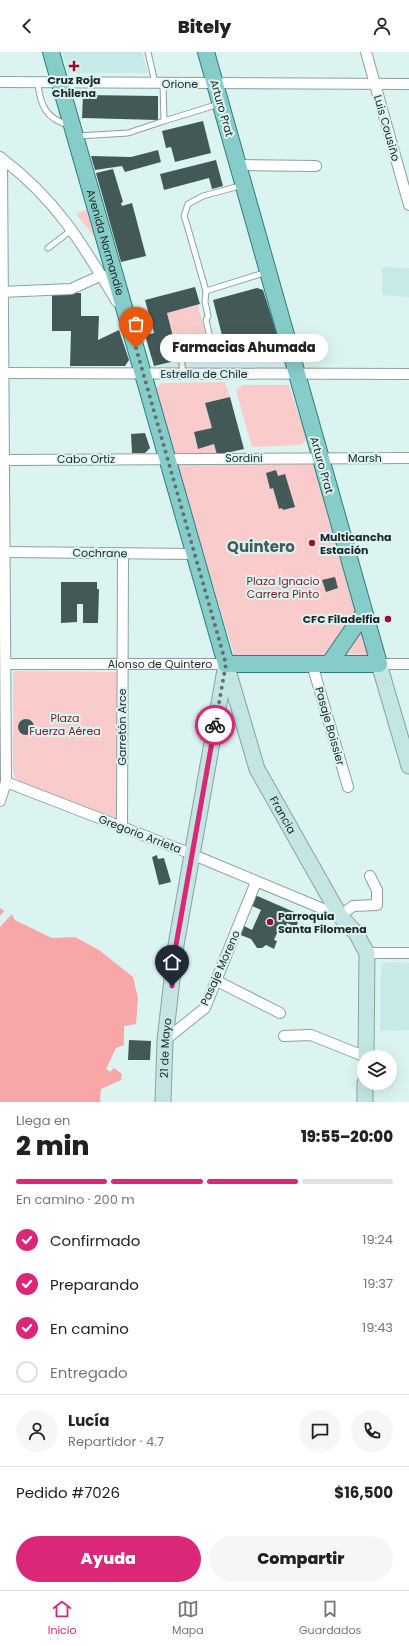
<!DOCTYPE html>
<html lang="es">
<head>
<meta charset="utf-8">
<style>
	body { margin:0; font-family:Poppins,sans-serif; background:#f6f6f6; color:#222; height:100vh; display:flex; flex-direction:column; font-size:15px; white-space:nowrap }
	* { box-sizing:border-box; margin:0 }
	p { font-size:13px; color:#767676 }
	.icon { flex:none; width:22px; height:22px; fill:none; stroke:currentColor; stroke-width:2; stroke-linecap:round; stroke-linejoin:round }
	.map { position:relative; height:1050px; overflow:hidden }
	.details { display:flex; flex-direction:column; background:#fff; flex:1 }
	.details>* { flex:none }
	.fabs { position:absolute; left:357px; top:998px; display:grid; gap:8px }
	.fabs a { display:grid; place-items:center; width:40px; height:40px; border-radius:50%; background:#fff; box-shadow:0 4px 16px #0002; font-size:20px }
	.pin { position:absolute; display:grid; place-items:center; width:34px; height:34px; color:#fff; margin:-41px -17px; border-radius:50% 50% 50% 0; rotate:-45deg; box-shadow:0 0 4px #0007 }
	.pin .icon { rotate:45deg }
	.courier { position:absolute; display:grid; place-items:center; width:40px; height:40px; margin:-20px; border:3px solid #db2777; border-radius:50%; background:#fff; color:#222; box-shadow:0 1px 5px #0007 }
	.bubble { position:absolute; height:28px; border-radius:14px; background:#fff; box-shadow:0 4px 16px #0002; font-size:13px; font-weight:800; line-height:28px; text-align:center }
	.overview em { font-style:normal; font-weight:800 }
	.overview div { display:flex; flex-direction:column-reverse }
	.overview { display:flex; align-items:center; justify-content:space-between; height:68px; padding:0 16px }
	h1 { font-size:26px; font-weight:800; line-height:30px }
	.bar { display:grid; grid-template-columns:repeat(4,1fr); gap:6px 4px; align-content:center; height:48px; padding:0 16px }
	.bar i { height:5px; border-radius:3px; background:#e0e0e0 }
	.bar .on { background:#db2777 }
	.bar p { grid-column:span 4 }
	.line { display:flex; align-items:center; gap:10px; padding:0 16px; border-top:1px solid #e0e0e0 }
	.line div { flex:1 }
	.round { display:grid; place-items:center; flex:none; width:42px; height:42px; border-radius:21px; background:#f6f6f6 }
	ol { padding:0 16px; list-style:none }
	li { display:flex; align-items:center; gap:12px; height:44px }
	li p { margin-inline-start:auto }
	li .icon { padding:4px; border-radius:50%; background:#db2777; color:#fff; stroke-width:4 }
	li:last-child { color:#767676 }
	li i { width:22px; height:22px; border:2px solid #e0e0e0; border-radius:50% }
	.action { display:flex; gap:8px; margin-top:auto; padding:8px 16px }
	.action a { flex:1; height:46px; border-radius:24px; background:#db2777; color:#fff; font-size:16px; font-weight:800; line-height:46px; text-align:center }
	.action a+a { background:#f6f6f6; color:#222 }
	header { display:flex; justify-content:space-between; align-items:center; height:52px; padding:0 16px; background:#fff; font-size:18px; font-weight:800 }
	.dock { display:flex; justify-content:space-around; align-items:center; height:56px; border-top:1px solid #e0e0e0; background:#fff; font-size:11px; color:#767676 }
	.dock a { display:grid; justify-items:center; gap:2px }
	.dock .on { color:#db2777 }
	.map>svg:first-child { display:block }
</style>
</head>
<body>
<header><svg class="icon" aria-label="back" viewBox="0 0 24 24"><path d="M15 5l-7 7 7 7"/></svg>Bitely<svg class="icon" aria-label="person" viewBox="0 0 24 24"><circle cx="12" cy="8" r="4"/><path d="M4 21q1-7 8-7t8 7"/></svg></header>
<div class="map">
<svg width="409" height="1050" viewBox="0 0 409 1050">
	<rect width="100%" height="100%" fill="#dbf4f2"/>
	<path fill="#c7e9e7" d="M62 0H142L148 21H68Z
		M382 215 409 216V245L382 243Z
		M385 910 409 911V978L380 979 381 913Z"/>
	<path fill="#f9cccb" d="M87 157 96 187 76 162Z
		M198 253 206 285 176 293 167 261Z
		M225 330 230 345 205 351 212 376 194 381 198 397 214 392 217 402 173 404 155 336 162 331Z
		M242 333H289L307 388 301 393 252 395 236 339Z
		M314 412 360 560 330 606H235L177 413Z
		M362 578 369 603 343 602Z
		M13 619 117 620 119 767 22 731 15 726 13 719Z"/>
	<path fill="#f8a6a7" d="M0 856 12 862 15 868 53 886 75 885 99 898 133 925 138 946 136 972 124 974V993L116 996 106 1017 110 1020 114 1016 122 1022 121 1028 101 1037 100 1050H0Z"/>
	<path fill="#dbf4f2" d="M0 854 13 860 17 867 53 884 52 886 15 868 12 862 0 875V864L4 859Z"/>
	<path fill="#435958" d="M83 43 158 44V68L82 66Z
		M203 69 211 101 175 110 171 95 166 96 162 79Z
		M158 98 161 110 125 120 122 114 95 118 91 104 131 105Z
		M216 108 223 134 212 137 209 126 164 138 160 122Z
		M113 117 123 150 121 151 122 154 132 151 146 204 121 210 96 121Z
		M195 235 200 252 167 261 179 308 154 314 145 283 154 281 145 248Z
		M257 236 263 238 277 282 265 306 248 310 225 295 213 248Z
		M52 241H81V264H99L98 288 119 278 129 308 125 314H70L71 279H52Z
		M230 345 244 397 217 403 214 392 198 397 194 380 212 376 205 351Z
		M145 381 150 396 145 401H132L131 382Z
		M276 418 278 424 285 422 295 455 283 458 282 456 279 457 273 436 270 437 266 421Z
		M335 525 338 536 326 540 322 528Z
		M61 530H97V537H99L98 571H83V552H77V570L61 571Z
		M18 675a8 8 0 1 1 16 0a8 8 0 1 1-16 0Z
		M157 803 158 807 164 806 171 830 159 833 152 805Z
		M255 843 301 863 296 875 287 871 283 881 278 879 274 888 277 889 274 897 266 893 262 896H257L251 887 238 882 242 873 252 878 261 858 250 853Z
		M129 988 151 989 150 1008H128Z"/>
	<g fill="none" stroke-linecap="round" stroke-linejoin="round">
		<defs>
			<path id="lane" d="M148 0 155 31
				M38 31C40 53 46 67 69 73
				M164 69 219 52
				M78 84 128 81 164 69 163 31
				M243 133 203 144 188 152 184 164 187 173 206 239 267 220
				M48 196 73 177
				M183 321 180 296 185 293 210 286 206 268 208 264 205 250 206 239"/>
			<g id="street">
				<path d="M366 0 409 153"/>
				<path d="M0 30 409 32"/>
				<path d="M0 105C56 147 82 191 117 250"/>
				<path d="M238 113 316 114"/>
				<path d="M0 240 71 237 102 223"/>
				<path d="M0 321 409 322"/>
				<path d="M5 408 409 406"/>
				<path d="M6 500 194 502"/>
				<path id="s1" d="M6 612H226"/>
				<path d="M312 612 348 735"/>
				<path d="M379 612H409"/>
				<path d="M6 730 184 799 340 864 353 854 377 853V838L370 824"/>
				<path d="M0 749 6 730 2 107"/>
				<path d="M122 775 123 502"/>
				<path d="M367 901H409"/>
				<path d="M217 929 280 961"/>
				<path d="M284 984 311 983 366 1005"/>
				<path d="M165 988 205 956 256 830"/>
			</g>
			<g id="secondary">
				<path d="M379 612 409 714"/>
				<path id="s2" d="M227 615 257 717 340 864 356 881 367 901 366 1005"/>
				<path id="s3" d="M163 1050 165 988 176 893 226 612"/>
				<path d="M365 1050V1031"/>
			</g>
			<g id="primary">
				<path id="s4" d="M51 0 226 612H379L206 0"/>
				<path d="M329 612 364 561"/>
			</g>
		</defs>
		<use href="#lane" stroke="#8aa2a0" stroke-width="7"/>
		<use href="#street" stroke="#8aa2a0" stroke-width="12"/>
		<use href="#secondary" stroke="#8aa2a0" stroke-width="17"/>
		<use href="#primary" stroke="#2e7e7b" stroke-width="18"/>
		<use href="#lane" stroke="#fff" stroke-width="5"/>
		<use href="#street" stroke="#fff" stroke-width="10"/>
		<use href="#secondary" stroke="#c3e6e5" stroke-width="15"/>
		<use href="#primary" stroke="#86cdca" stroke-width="16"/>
	</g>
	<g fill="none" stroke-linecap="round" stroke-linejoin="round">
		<path stroke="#61706f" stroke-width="4" stroke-dasharray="0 7.2" d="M136 296 226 612 215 673"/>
		<path stroke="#db2777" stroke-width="5" d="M172 934 176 893 215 673"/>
	</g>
	<g fill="#a4072c" stroke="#dbf4f2" stroke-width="1.5">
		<path d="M72 8h4v4h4v4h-4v4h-4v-4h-4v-4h4z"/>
		<circle cx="312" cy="491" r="4"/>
		<circle cx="388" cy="567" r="4"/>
		<circle cx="270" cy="870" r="4"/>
	</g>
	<g text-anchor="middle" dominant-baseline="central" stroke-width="4" stroke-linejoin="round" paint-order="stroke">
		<g font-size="11" font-weight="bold" fill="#202929" stroke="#dbf4f2" text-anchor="start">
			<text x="74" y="28" text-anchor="middle">Cruz Roja<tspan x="74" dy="13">Chilena</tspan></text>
			<text x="320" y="485">Multicancha<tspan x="320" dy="13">Estación</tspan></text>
			<text x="380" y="567" text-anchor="end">CFC Filadelfia</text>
			<text x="278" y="864">Parroquia<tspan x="278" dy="13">Santa Filomena</tspan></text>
		</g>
		<g font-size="11" fill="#202929" stroke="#dbf4f2">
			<text x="180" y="32">Orione</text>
			<text transform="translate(222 56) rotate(74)">Arturo Prat</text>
			<text transform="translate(387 76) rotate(74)">Luis Cousiño</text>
			<text stroke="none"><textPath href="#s4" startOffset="198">Avenida Normandie</textPath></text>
			<text x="204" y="322">Estrella de Chile</text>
			<text x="244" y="406">Sordini</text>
			<text x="365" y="406">Marsh</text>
			<text x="86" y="407">Cabo Ortiz</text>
			<text transform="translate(322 413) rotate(74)">Arturo Prat</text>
			<text transform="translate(100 501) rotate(1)">Cochrane</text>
			<text stroke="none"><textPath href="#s1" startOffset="154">Alonso de Quintero</textPath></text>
			<text transform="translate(330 674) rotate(74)">Pasaje Boissier</text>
			<text transform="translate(122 675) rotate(-90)">Garretón Arce</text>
			<text stroke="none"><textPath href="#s2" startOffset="159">Francia</textPath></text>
			<text transform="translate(140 782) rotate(21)">Gregorio Arrieta</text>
			<text transform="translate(220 916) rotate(-66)">Pasaje Moreno</text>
			<text stroke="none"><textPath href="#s3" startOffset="54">21 de Mayo</textPath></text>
		</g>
		<g font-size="11" fill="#7a1d28" stroke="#dbf4f2">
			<text x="283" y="529">Plaza Ignacio<tspan x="283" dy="13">Carrera Pinto</tspan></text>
			<text x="65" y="666">Plaza<tspan x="65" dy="13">Fuerza Aérea</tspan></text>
		</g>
		<g font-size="15" font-weight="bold" fill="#455b5a" stroke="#dbf4f2">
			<text x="261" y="494">Quintero</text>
		</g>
	</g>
</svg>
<div class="fabs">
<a><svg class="icon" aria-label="layers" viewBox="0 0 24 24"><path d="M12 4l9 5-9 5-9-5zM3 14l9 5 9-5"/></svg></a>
</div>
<div class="pin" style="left:136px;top:296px;background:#ea580c"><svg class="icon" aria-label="bag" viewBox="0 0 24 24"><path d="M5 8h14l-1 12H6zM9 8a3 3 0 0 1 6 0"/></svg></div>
<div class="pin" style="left:172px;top:934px;background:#1f2937"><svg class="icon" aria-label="home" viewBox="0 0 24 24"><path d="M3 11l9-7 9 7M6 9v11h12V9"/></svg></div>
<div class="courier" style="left:215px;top:673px"><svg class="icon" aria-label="bike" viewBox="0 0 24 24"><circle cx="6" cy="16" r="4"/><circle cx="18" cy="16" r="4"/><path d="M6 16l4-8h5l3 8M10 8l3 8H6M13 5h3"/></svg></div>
<div class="bubble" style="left:160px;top:282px;width:168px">Farmacias Ahumada</div>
</div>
<section class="details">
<div class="overview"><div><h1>2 min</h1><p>Llega en</p></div><em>19:55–20:00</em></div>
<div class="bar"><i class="on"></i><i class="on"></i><i class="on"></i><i></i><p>En camino · 200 m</p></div>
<ol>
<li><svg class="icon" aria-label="check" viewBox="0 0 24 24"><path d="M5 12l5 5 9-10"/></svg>Confirmado<p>19:24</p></li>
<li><svg class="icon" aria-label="check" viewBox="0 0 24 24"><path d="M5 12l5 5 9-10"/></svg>Preparando<p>19:37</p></li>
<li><svg class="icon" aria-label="check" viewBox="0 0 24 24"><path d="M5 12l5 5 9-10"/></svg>En camino<p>19:43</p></li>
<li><i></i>Entregado</li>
</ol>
<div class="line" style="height:72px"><a class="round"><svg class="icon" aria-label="person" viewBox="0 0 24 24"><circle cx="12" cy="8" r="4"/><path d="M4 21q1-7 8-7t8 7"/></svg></a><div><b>Lucía</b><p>Repartidor · 4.7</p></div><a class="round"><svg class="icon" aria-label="chat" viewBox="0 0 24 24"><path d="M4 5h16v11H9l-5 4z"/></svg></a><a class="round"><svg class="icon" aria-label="phone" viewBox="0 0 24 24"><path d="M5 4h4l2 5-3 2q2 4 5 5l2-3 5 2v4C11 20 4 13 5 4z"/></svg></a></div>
<div class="line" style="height:52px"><div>Pedido #7026</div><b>$16,500</b></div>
<div class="action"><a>Ayuda</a><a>Compartir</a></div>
</section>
<nav class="dock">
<a class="on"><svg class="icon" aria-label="home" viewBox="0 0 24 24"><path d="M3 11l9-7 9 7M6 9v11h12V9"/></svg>Inicio</a>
<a><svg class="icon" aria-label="map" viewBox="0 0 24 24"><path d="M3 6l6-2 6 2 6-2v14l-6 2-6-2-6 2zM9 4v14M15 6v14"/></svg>Mapa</a>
<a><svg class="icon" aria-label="saved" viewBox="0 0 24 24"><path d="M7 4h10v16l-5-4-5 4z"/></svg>Guardados</a>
</nav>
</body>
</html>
